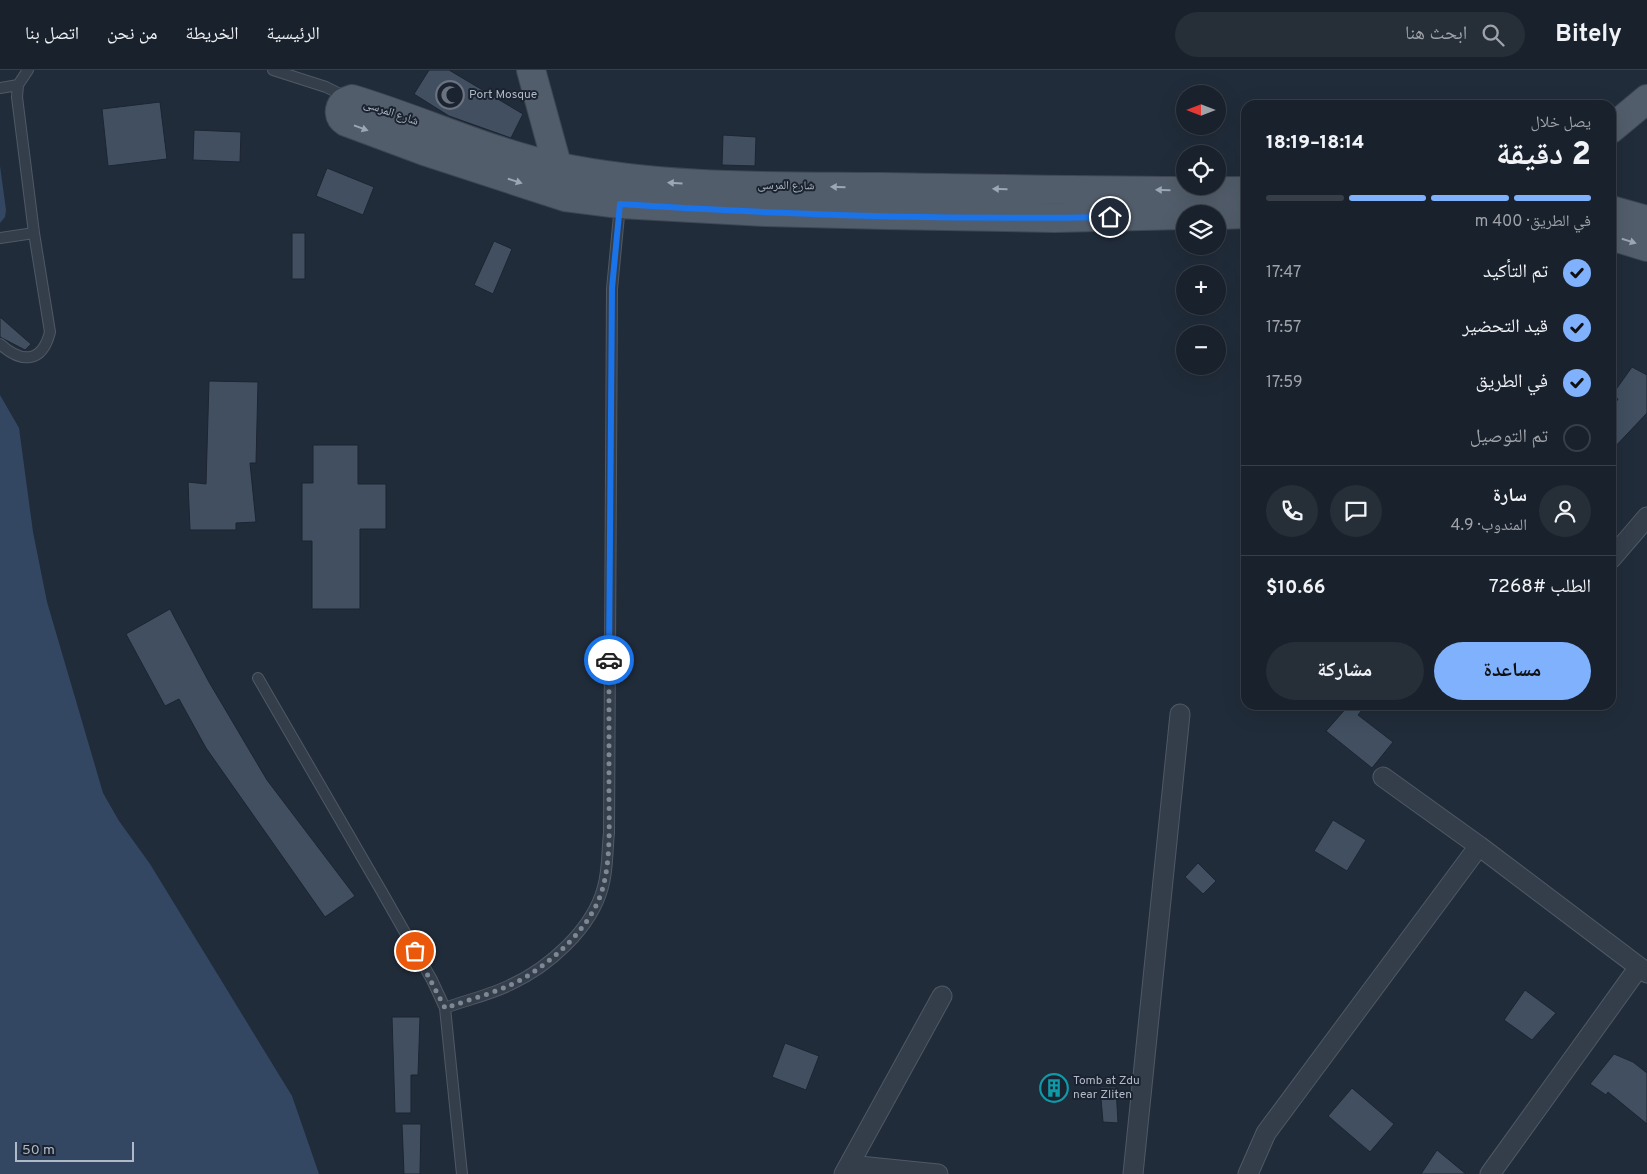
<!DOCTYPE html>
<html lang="ar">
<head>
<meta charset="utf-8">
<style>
	body { margin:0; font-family:Overpass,"Noto Naskh Arabic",sans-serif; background:#262e38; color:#f1f3f6; direction:rtl; height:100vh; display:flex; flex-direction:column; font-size:19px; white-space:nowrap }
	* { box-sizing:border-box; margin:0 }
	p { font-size:16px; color:#9fa3a9 }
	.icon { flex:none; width:28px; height:28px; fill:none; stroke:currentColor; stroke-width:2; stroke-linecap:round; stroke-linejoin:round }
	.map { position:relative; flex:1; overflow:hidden; direction:ltr }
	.drawer { position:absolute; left:1241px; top:30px; width:375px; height:610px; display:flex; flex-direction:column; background:#19212c; border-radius:15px; box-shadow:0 5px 20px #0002,0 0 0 1px #373e48; direction:rtl }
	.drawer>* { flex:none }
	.needle { width:32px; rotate:270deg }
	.fabs { position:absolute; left:1176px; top:15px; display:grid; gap:10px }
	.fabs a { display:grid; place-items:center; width:50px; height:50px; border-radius:50%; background:#19212c; box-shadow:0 5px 20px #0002,0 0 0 1px #373e48; font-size:25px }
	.scale { position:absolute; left:15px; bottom:12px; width:119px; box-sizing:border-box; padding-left:5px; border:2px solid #afb9c7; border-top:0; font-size:14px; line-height:18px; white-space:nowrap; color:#afb9c7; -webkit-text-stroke:4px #1a232f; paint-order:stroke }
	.pin { position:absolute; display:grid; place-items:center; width:42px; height:42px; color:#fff; margin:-21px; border:2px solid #fff; border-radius:50%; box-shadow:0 1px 5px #0007 }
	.courier { position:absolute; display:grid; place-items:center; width:50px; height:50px; margin:-25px; border:4px solid #1a73e8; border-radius:50%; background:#fff; color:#222; box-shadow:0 1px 6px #0007 }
	.summary em { font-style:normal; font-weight:800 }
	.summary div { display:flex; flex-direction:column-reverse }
	.summary { display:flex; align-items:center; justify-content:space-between; height:85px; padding:0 25px }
	h1 { font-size:32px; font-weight:800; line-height:38px }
	.bar { display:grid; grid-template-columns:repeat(4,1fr); gap:8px 5px; align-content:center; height:60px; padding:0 25px }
	.bar i { height:6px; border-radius:4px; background:#373e48 }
	.bar .selected { background:#7fb1fc }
	.bar p { grid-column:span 4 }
	.line { display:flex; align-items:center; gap:12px; padding:0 25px; border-top:1px solid #373e48 }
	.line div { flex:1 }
	.round { display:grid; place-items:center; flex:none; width:52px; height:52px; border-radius:26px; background:#262e38 }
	ol { padding:0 25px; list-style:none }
	li { display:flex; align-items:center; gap:15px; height:55px }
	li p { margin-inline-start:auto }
	li .icon { padding:5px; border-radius:50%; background:#7fb1fc; color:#111; stroke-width:4 }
	li:last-child { color:#9fa3a9 }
	li i { width:28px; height:28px; border:2px solid #373e48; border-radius:50% }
	.button { display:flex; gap:10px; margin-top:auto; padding:10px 25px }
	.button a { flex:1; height:58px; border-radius:30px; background:#7fb1fc; color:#111; font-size:20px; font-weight:800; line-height:58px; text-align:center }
	.button a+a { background:#262e38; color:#f1f3f6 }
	header { display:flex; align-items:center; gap:30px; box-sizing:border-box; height:70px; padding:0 25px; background:#19212c; border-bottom:1px solid #373e48 }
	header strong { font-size:24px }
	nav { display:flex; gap:28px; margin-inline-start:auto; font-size:18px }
	.search { width:350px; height:45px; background:#262e38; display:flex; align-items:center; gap:12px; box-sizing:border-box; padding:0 18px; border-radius:28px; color:#9fa3a9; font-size:19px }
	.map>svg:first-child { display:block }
</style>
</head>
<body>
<header>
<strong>Bitely</strong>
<div class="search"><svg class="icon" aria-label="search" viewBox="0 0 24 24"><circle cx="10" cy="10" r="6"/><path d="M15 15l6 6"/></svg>ابحث هنا</div>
<nav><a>الرئيسية</a><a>الخريطة</a><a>من نحن</a><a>اتصل بنا</a></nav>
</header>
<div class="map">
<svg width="1647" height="1104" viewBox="0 0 1647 1104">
	<rect width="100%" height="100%" fill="#212c3a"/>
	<path fill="#344762" d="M0 96 6 140 5 147 0 153Z
		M0 325 19 358 33 462 47 532 103 723 119 751 150 794 292 1026 319 1104H0Z"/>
	<path fill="#414f60" stroke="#1c2531" d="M429 0H449L523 44 511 68 449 46 414 24Z
		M160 32 167 89 108 96 102 39Z
		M194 60 241 62 240 92 193 90Z
		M723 65 756 67 755 96 722 95Z
		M327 98 374 117 363 145 316 126Z
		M292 163H305V209H292Z
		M494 171 512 179 493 224 474 215Z
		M0 247 31 274 25 280 0 267Z
		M1632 297 1647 305V343L1611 381V340L1618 329 1612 325Z
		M209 311 258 312 256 393H250L256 452 236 453V460H190L188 412 206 414Z
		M313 375H358V414H386V459H360V539H312V471H302V413H313Z
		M170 539 209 612 267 710 355 826 325 847 206 678 179 629 165 636 126 564Z
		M1349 635H1366L1358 645 1393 672 1372 698 1326 661Z
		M1333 750 1366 770 1347 801 1314 781Z
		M1198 793 1216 811 1203 824 1185 807Z
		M1525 920 1556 943 1532 970 1504 950Z
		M392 947H420L418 1005H411V1043H395Z
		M785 973 819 986 806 1020 772 1007Z
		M1614 984 1633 992 1647 1003V1054L1608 1022 1606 1025 1590 1014Z
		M1058 1006 1065 1021 1048 1033 1045 1014Z
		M1100 1017H1116L1118 1053 1103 1052Z
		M1352 1018 1394 1054 1370 1082 1328 1046Z
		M402 1054H421L420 1104H404Z
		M1437 1080 1466 1104H1421Z"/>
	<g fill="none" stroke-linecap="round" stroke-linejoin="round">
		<defs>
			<path id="lane" d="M273 0 326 17 346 27
				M0 18 18 15
				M0 168 34 163
				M0 274C21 293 42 294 50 262L34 163 17 27 18 15 28 0
				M258 608 382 822 432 910 445 938 462 1104
				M445 938C466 930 490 925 510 915 549 897 592 859 603 817 608 800 607 780 609 763L612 219 620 135"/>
			<path id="street" d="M1611 489 1647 447
				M1383 707 1479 776 1647 903
				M849 1095 938 1104
				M844 1104 942 926
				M1133 1104 1180 644
				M1248 1104 1266 1063 1479 776
				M1490 1104 1639 897"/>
			<path id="primary" d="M531 0 562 113
				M1611 59 1647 29
				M1611 140 1647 150
				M1185 145 1054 148 886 145 766 142 620 134 565 127 424 81 346 52C338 47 338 39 344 32L352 29C422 50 488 82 559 97 665 119 775 116 882 117 1003 119 1125 122 1246 121
				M1218 145 1246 144
				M1611 166 1647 177"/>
		</defs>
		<use href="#lane" stroke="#4f5965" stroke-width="12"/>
		<use href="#street" stroke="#4f5965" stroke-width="21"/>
		<use href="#primary" stroke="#3e4754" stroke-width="30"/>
		<use href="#lane" stroke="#343e4b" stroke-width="10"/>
		<use href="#street" stroke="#343e4b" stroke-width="19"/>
		<use href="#primary" stroke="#525d6b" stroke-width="28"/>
	</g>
	<defs><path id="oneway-solid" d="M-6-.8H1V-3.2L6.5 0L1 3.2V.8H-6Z" transform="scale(1.25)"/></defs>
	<g fill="#9ca7b5">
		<use href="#oneway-solid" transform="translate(361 58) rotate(20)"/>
		<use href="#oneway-solid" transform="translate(515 111) rotate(18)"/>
		<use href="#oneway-solid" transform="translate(675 113) rotate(-177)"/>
		<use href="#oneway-solid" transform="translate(838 117) rotate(-179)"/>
		<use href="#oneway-solid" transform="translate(1000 119) rotate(-179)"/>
		<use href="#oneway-solid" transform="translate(1163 120) rotate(-179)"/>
		<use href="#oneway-solid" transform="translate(1629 171) rotate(17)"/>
	</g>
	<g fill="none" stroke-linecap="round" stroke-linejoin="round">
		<path stroke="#7d8896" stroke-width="5" stroke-dasharray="0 9" d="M415 881 445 938C474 928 507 920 532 903 562 883 594 852 603 817 611 788 609 752 609 722 609 678 609 634 609 590"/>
		<path stroke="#1a73e8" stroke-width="6" d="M609 590 612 218 620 134C783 145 947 150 1110 147"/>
	</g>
	<defs>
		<symbol id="mosque-ring" viewBox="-11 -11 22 22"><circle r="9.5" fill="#1a232f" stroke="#6b7280" stroke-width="1.5"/><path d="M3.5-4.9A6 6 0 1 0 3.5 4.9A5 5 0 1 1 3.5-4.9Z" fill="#6b7280"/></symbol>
		<symbol id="building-ring" viewBox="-11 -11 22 22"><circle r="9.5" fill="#1a232f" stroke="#0f9aa8" stroke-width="1.5"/><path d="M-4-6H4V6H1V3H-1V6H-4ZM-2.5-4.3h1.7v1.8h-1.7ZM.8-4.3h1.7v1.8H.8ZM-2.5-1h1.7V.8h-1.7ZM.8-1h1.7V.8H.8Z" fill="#0f9aa8"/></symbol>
	</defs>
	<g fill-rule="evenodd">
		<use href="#mosque-ring" x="434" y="9" width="32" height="32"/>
		<use href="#building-ring" x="1038" y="1002" width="32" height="32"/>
	</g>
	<g text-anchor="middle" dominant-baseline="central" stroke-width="4" stroke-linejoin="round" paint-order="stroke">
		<g font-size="12" fill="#afb9c7" stroke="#1a232f" text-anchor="start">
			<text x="469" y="25">Port Mosque</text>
			<text x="1073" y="1011">Tomb at Zdu<tspan x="1073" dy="14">near Zliten</tspan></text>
		</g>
		<g font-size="12" fill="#afb9c7" stroke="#1a232f">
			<text transform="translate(391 43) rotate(19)">شارع المرسى</text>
			<text transform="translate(786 116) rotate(1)">شارع المرسى</text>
		</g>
	</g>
</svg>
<div class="fabs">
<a><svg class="needle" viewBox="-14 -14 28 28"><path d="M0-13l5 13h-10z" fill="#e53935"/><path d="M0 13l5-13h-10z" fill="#9fa3a9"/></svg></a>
<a><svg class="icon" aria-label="locate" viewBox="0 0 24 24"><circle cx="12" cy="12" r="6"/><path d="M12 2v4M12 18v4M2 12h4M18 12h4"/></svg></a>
<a><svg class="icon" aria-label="layers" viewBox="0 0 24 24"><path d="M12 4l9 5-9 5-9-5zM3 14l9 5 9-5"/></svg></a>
<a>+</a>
<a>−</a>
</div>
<div class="scale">50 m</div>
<div class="pin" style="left:415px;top:881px;background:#ea580c"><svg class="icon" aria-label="bag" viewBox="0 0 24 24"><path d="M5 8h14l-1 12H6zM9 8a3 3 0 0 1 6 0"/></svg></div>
<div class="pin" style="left:1110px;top:147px;background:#1f2937"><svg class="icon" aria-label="home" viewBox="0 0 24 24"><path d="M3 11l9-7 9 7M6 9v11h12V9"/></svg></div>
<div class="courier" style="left:609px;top:590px"><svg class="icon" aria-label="car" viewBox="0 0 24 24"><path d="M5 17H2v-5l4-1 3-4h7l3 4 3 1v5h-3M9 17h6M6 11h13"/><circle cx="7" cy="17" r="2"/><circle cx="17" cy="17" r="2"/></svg></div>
<section class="drawer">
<div class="summary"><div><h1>2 دقيقة</h1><p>يصل خلال</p></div><em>18:14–18:19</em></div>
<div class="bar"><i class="selected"></i><i class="selected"></i><i class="selected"></i><i></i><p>في الطريق · 400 m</p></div>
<ol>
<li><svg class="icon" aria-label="check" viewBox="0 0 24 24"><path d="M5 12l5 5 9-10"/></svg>تم التأكيد<p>17:47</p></li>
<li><svg class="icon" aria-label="check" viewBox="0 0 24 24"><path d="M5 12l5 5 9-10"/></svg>قيد التحضير<p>17:57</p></li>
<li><svg class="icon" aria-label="check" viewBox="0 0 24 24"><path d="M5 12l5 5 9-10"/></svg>في الطريق<p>17:59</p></li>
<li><i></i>تم التوصيل</li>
</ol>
<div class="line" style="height:90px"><a class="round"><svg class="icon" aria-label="person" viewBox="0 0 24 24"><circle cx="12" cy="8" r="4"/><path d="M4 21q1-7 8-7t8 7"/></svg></a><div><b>سارة</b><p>المندوب · 4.9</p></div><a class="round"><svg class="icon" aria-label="chat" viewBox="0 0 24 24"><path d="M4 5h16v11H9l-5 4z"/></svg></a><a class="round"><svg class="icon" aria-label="phone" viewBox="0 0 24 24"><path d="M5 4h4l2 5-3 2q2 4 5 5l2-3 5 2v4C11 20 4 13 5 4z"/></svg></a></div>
<div class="line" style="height:65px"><div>الطلب #7268</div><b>$10.66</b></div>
<div class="button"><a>مساعدة</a><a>مشاركة</a></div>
</section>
</div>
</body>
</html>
